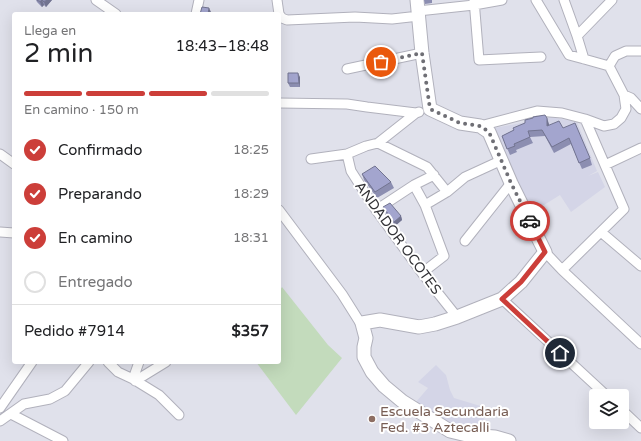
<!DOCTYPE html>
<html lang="es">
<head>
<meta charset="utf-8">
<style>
	body { margin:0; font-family:"Varela Round",sans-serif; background:#f6f6f6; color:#202124; height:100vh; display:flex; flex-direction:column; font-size:15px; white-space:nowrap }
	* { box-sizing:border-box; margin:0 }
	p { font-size:13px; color:#757577 }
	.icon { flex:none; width:22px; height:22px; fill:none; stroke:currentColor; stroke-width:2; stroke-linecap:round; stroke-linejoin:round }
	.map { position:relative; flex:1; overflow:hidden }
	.side { position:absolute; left:12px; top:12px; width:269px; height:352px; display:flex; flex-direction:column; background:#fff; border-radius:4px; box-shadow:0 4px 16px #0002 }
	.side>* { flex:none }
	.buttons { position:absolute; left:589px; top:389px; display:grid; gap:8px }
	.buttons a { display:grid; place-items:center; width:40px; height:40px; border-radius:4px; background:#fff; box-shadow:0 4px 16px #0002; font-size:20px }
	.pin { position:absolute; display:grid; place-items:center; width:34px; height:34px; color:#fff; margin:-17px; border:2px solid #fff; border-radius:50%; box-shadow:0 1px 4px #0007 }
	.courier { position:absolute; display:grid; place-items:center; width:40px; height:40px; margin:-20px; border:3px solid #cc3e39; border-radius:50%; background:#fff; color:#222; box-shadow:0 1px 5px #0007 }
	.summary em { font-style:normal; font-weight:600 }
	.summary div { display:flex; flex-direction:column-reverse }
	.summary { display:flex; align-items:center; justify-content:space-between; height:68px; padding:0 12px }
	h1 { font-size:26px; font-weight:600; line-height:30px }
	.bar { display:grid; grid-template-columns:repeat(4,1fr); gap:6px 4px; align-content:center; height:48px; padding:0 12px }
	.bar i { height:5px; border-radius:3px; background:#e0e0e0 }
	.bar .active { background:#cc3e39 }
	.bar p { grid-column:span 4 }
	.line { display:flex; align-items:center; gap:10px; padding:0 12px; border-top:1px solid #e0e0e0 }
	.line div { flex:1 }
	ol { padding:0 12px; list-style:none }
	li { display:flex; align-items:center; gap:12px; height:44px }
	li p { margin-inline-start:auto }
	li .icon { padding:4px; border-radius:50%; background:#cc3e39; color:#fff; stroke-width:4 }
	li:last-child { color:#757577 }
	li i { width:22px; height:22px; border:2px solid #e0e0e0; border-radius:50% }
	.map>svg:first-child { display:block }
</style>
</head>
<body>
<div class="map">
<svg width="641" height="441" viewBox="0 0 641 441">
	<rect width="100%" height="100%" fill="#e0e1eb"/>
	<path fill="#d4d5e7" d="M551 117 577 122 597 171 588 176 598 172 605 187 571 212 560 195 531 213 495 128Z
		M436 365 446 375 450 390 454 398 487 408 481 428 455 426 416 402 428 388 418 382Z"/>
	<path fill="#c3dbbc" d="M282 287 328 345 342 358 296 415 256 362H279V292Z"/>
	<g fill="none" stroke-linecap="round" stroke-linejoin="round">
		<defs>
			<path id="street" d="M96 0 116 14
				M277 0 279 14 282 18 287 20 355 17 392 19 419 16
				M474 0 479 60 541 57
				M536 0 569 55 584 59 609 66
				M564 0 577 36 584 59
				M418 11 474 5 502 0
				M196 14 199 0
				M577 36 612 0
				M347 69 422 53
				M624 95 631 98 641 109
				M279 103 347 104 367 107 416 113
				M480 126 537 111 562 113 585 119 604 126 614 124 621 118 626 109 624 95 609 66 615 56 626 51H641
				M378 143 427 167 447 192
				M0 154 14 164
				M347 154 351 171 376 210 422 273 457 317
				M311 159 347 154 366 146 378 143 416 113 419 112
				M605 165 641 148
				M414 185 425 205 444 256 422 273
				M425 205 447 192 465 177 502 160
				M279 210 342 294 359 321 362 323
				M376 210 414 185 434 175
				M0 232 14 233
				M601 232 641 266
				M465 241 511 183
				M545 252 562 270 641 344
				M562 270 624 209 585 119
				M502 299 607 396
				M108 362 118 372 133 379 159 395 179 415
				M133 379 139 362
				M135 381 166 362
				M0 408 32 362
				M622 410 641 428
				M11 414 63 441
				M0 421 24 404 50 399 65 391 89 362"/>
			<path id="secondary" d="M417 0 422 53 430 109 460 123 480 126 489 132 511 183 545 252 521 282 502 299 457 317 435 324 419 327 380 320 362 323 366 338 364 347V357L372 372 384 386 402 401 450 431 467 435 495 437 509 441"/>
		</defs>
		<use href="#street" stroke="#b1b1bc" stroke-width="11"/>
		<use href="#secondary" stroke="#b1b1bc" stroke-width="15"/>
		<use href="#street" stroke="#fff" stroke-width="9"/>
		<use href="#secondary" stroke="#fff" stroke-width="13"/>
	</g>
	<path fill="#8c8eb1" d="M36 0H52L46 7 44 5 42 7 37 2Z
		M424 0H432V3L425 4Z
		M300 77V87H290L288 83Z
		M525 123 549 124V125L563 128 590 158 592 165 582 169 571 144 554 153 545 136 530 137 533 143 516 150 517 152 510 155 502 136 514 130Z
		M362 174 391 182 394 188 377 198 364 180Z
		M383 207 401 216 402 220 395 226 385 212Z"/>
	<path fill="#727490" d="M42 0 44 5 42 7 40 2Z
		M47 0H52L46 7 44 2Z
		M209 8 211 12 210 14H208Z
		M298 73 300 77V87L299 83Z
		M547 118 549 124 550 132 547 126Z
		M401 216 402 220 395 226 394 222Z"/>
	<path fill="#a3a5ce" stroke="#727490" d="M37 0H47L44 2 42 0 40 2Z
		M202 7 209 8 208 14H200Z
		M288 73H298L299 83H288Z
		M545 115 547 118V126L559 121 563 128 575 123 590 158 579 163 569 138 552 147 542 130 528 131 530 137 514 144 515 146 507 149 502 136 514 130 513 128 525 123V120L533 118V117Z
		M375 166 391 182 375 192 362 174Z
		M390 203 401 216 394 222 383 207Z"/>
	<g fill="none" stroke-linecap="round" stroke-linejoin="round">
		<path stroke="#6f6f75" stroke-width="4" stroke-dasharray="0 7.2" d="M381 62 422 53 430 109 460 123 480 126 489 132 511 183 530 221"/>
		<path stroke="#cc3e39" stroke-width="5" d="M530 221 545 252 521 282 502 299 560 353"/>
	</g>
	<circle fill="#8d6e63" stroke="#fff" stroke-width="1.5" cx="372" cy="419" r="4"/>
	<g text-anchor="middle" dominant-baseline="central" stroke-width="4" stroke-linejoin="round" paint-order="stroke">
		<g font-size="14" fill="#323236" stroke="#fff">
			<text transform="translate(398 238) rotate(54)">ANDADOR OCOTES</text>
		</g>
		<g font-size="14" fill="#785e54" stroke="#fff" text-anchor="start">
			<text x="380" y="411">Escuela Secundaria<tspan x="380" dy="16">Fed. #3 Aztecalli</tspan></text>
		</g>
	</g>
</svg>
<div class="buttons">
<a><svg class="icon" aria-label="layers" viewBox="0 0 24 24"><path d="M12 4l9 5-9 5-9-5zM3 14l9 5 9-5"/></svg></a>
</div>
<div class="pin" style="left:381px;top:62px;background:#ea580c"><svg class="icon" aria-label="bag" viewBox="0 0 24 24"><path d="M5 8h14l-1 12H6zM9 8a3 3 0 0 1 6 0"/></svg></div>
<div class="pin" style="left:560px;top:353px;background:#1f2937"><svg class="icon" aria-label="home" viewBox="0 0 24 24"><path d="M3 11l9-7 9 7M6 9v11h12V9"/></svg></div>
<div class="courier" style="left:530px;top:221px"><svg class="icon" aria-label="car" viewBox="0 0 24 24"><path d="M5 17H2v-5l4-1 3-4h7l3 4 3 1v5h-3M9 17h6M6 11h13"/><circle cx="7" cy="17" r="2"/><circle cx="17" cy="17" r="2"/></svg></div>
<section class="side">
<div class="summary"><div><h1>2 min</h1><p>Llega en</p></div><em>18:43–18:48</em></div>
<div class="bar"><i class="active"></i><i class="active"></i><i class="active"></i><i></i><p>En camino · 150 m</p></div>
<ol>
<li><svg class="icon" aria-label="check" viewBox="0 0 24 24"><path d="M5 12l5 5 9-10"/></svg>Confirmado<p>18:25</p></li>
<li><svg class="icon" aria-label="check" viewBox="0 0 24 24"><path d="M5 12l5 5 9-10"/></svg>Preparando<p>18:29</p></li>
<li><svg class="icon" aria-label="check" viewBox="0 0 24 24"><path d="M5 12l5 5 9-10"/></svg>En camino<p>18:31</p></li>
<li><i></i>Entregado</li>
</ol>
<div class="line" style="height:52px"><div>Pedido #7914</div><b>$357</b></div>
</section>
</div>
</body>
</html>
